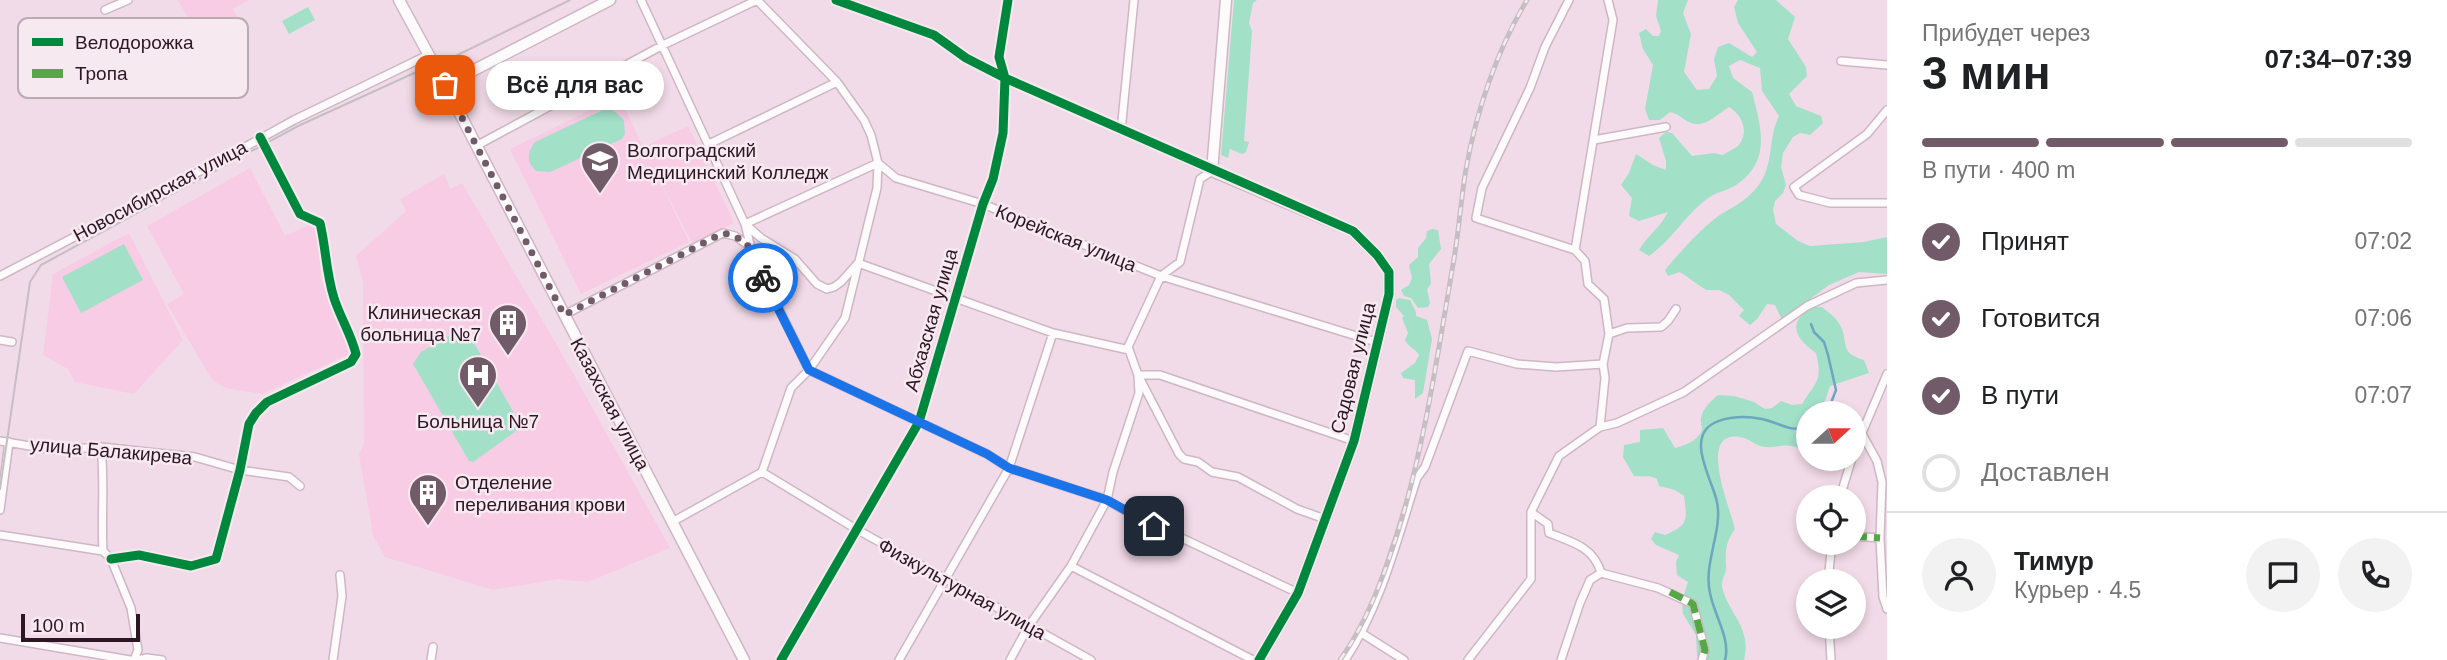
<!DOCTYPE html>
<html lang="ru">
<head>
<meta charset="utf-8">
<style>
	body { margin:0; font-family:Arial,sans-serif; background:#f2f2f2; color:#202124; height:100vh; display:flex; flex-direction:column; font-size:26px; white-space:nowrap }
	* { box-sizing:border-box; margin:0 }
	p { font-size:23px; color:#757577 }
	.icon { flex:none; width:38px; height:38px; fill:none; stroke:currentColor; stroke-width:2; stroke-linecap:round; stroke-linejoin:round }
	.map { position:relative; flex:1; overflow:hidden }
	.panel { display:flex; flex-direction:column; background:#fff; width:560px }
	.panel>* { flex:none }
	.needle { width:46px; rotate:69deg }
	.fabs { position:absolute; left:1796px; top:401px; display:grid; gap:14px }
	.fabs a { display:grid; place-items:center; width:70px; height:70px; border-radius:50%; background:#fff; box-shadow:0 4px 10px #0003; font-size:35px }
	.scale { position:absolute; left:21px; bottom:18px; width:119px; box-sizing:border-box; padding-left:7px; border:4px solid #2d1624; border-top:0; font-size:19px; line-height:24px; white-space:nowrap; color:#2d1624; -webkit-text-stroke:5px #f7e9f0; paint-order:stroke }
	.pin { position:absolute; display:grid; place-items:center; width:60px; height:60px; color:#fff; margin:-30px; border-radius:14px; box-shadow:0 4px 10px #0006 }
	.courier { position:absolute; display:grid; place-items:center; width:70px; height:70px; margin:-35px; border:5px solid #1a73e8; border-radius:50%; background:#fff; color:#222; box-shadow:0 2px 9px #0007 }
	.bubble { position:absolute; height:49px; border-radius:24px; background:#fff; box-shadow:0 4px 10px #0003; font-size:23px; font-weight:800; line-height:49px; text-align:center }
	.summary em { font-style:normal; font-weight:800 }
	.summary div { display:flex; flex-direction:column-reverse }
	.summary { display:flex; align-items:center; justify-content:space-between; height:119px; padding:0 35px }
	h1 { font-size:46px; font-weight:800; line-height:52px }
	.bar { display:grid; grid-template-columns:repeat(4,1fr); gap:10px 7px; align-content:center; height:84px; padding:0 35px }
	.bar i { height:9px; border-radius:5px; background:#e0e0e0 }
	.bar .selected { background:#725b69 }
	.bar p { grid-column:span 4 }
	.line { display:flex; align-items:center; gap:18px; padding:0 35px; border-top:2px solid #e0e0e0 }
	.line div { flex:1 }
	.round { display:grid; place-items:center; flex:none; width:74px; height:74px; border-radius:37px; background:#f2f2f2 }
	ol { padding:0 35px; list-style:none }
	li { display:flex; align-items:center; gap:21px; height:77px }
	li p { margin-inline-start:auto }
	li .icon { padding:7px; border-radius:50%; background:#725b69; color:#fff; stroke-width:4 }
	li:last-child { color:#757577 }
	li i { width:38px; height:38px; border:4px solid #e0e0e0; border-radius:50% }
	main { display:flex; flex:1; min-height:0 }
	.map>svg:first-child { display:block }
</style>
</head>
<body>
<main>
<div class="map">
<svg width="1887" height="660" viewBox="0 0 1887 660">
	<rect width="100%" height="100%" fill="#f2dbe8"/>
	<path fill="#f7cce4" d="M178 0H249L233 9 240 23 214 37 207 24 195 31Z
		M619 96 643 147 688 126 734 223 692 243 655 171 689 242 581 294 510 149Z
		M250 168 285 236 313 223 318 236 321 279 351 353 262 394 226 388 213 381 167 304 184 294 147 226Z
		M444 174 450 189 462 183 573 373 670 548 588 582 558 579 493 590 385 557 373 535 359 454 364 444 363 283 356 256 406 211 400 199Z
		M129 233 183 340 134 394 75 382 68 369 43 355 53 274Z"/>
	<path fill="#a2e0c8" d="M1234 0H1257L1253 3 1249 23 1252 31 1244 141 1249 142 1246 152 1242 154 1230 149 1228 158 1221 155Z
		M1658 0H1688L1683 13 1691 34 1684 72 1697 90 1709 89 1717 76 1714 59 1718 47 1729 43 1752 57 1757 52 1738 23 1734 7 1738 0H1776L1795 17 1788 39 1806 67 1807 76 1789 94 1796 106 1821 116 1823 123 1810 135 1800 133 1793 137 1783 153 1781 167 1786 185 1783 193 1775 201 1773 210 1776 224 1798 241 1810 246 1864 242 1887 237V274L1859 272 1829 285 1782 320 1775 305 1767 304 1757 319 1750 325 1739 316 1744 310 1729 295 1719 290H1706L1680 272 1668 276 1665 270C1679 253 1705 224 1723 213 1737 205 1751 197 1760 183 1774 163 1768 137 1779 116L1762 91 1760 68 1740 60 1729 66 1733 78 1752 92C1761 127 1772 161 1736 185 1727 191 1715 192 1707 199 1685 215 1673 239 1649 256L1639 250C1647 236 1661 227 1668 212L1639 221 1629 216 1632 198 1621 185 1629 173 1636 154 1653 165 1666 170V161L1659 138 1666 132 1672 133 1692 156 1714 153 1723 155C1727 152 1734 149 1738 146 1750 132 1742 115 1729 107 1717 114 1706 128 1691 123 1683 120 1680 114 1670 112L1660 120H1649L1645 109 1653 65 1643 49 1639 33 1646 29 1653 36H1659L1661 31 1656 16Z
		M308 7 315 20 289 34 282 21Z
		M605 109 613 110 624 120 625 134 622 139 550 172 536 171C526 161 527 153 535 142Z
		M1432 229 1438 230 1441 249 1429 264 1431 283 1427 290 1430 303 1428 307 1418 308 1411 298 1404 296 1401 290 1409 285 1412 278 1409 265 1418 257V248L1426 238 1427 231Z
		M124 244 143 280 81 313 62 277Z
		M1399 298 1410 300 1416 312V316L1427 320 1432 339 1423 393 1415 399V380L1403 378 1401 373 1415 363 1419 355C1416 349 1408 347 1405 340L1408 333 1402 318 1404 316 1396 307V300Z
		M1815 307H1822C1826 311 1835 316 1838 322 1851 340 1836 352 1864 360L1869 373 1830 386 1825 401V413H1808V451C1802 450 1797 447 1792 446 1783 444 1774 448 1765 447 1756 446 1748 438 1740 437 1696 430 1731 510 1735 529 1726 542 1725 550 1726 566 1727 573 1721 579 1722 587 1729 615 1752 627 1744 660H1700L1697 656 1696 635 1683 614 1682 601 1688 582 1677 575 1676 562 1679 555 1656 545 1651 539 1655 532 1665 535C1689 525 1687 520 1684 496L1675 490 1659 486 1657 479C1651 475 1641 477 1634 476L1623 457 1624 445 1640 442V430L1663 428 1675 448C1685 445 1699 441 1702 429 1702 425 1700 421 1701 418 1703 408 1711 401 1718 395L1734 396 1754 402 1765 409 1772 408 1781 401 1792 405 1802 404C1816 382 1823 381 1816 353 1794 338 1786 320 1815 307Z
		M461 329 465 339 474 343 518 420 515 432 473 462 469 461 413 364 421 352Z"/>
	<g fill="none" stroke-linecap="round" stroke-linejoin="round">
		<path stroke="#6ca6bf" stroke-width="2.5" d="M1811 324 1814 332 1824 342 1828 355 1836 390 1827 413
			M1725 660C1731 639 1714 615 1710 593 1703 564 1723 530 1717 502 1713 481 1685 438 1714 423 1727 416 1747 416 1762 419 1778 422 1791 434 1808 426"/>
		<defs>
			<path id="street" d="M641 0 745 224 753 256 809 370
				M836 0 934 35 966 58 1005 78 1212 171
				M1569 0 1545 47 1530 88 1482 188 1476 218 1575 250
				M105 10 128 0
				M1841 61 1887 65
				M1887 110 1867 134 1794 187 1799 195 1830 203H1887
				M1121 131 1134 0
				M1594 140 1666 127
				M709 144 837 82
				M476 146 663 45 757 0
				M878 163 745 224 761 238 795 259 817 284 827 289 834 287 841 282 858 263 1053 333 1129 350
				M878 163 896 178 983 204 1161 276 1376 342
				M0 276 227 157 294 120 428 55
				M564 315 723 233 735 236 749 246
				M1609 334 1627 328 1661 327 1668 321 1676 309
				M0 340 12 342
				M809 370 987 454 1009 468 1107 500 1131 514 1298 593
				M1600 427 1605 378 1603 364 1609 334 1604 299 1588 284 1585 261 1575 250 1613 20 1608 0
				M1862 434 1877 461 1882 482 1880 538 1883 597 1887 609
				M0 441 54 450 101 447 195 457 240 470 289 477 300 486
				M101 447C105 482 101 516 103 551L111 559 131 608 138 650 134 660
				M1853 454 1887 374
				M762 472 856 529 1091 660
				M1840 497 1852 458
				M0 510 9 442
				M1531 512 1548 524 1549 533C1572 542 1594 547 1601 573L1658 588 1693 604 1705 650 1702 660
				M1325 519 1297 509 1238 477 1212 472 1198 462 1184 459 1179 454 1138 375H1160L1354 441
				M672 522 762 472 791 388 809 370 845 318 877 188 878 163 871 135 864 120 837 82 757 0
				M0 535 103 551
				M1853 536 1880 538
				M111 559 139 555 191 566 216 559 240 470 249 424 256 413 267 402 351 362 356 354C351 334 340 317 334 298 326 273 326 248 320 223L300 214 260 137
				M1071 566 1253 660
				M1828 581 1832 542
				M1829 626 1831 660
				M1363 634 1404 660
				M0 638 130 660
				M137 660 147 658 162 660
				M333 660 342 596 340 575
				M431 660 433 647
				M781 660 919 422 983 204 993 179 1003 133 1005 78 999 57 1008 0
				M899 660 1009 468 1053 333
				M1010 660 1028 627 1071 566 1107 500 1113 472 1139 393 1138 375 1128 347 1161 276 1180 262 1200 179 1212 171
				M1345 660C1381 606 1397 539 1417 478L1425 467 1468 351 1517 364 1556 367 1603 364
				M1468 660 1531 579V512L1559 456 1600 427 1617 423 1684 392 1807 306 1856 283 1887 280
				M1561 660 1580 603 1590 580 1601 573"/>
			<path id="secondary" d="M399 0 445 85 744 660
				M1226 0 1212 171 1353 231 1377 255 1389 272V294L1354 441 1298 593 1259 660
				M445 85 610 0"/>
		</defs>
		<use href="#street" stroke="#ceb7c4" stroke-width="10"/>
		<use href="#secondary" stroke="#ceb7c4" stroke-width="13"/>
		<use href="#street" stroke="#fdfafc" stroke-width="7"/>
		<use href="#secondary" stroke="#fdfafc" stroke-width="10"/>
		<path stroke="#c5bfc3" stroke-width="2" d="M0 489 30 282 41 265 298 126 412 74 435 66 570 0"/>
		<defs>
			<path id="rail" d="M1340 660C1367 622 1383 578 1397 535 1425 445 1438 351 1454 259 1459 229 1461 199 1466 169 1476 112 1497 50 1527 0"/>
		</defs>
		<use href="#rail" stroke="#c5bfc3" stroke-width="5"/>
		<use href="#rail" stroke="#f7e9f0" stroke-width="2.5" stroke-dasharray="8" stroke-linecap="butt"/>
		<path stroke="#54a944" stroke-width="7" stroke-dasharray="14 7" stroke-linecap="butt" d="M1853 536 1880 538
			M1670 592 1693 604 1705 650 1702 660"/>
		<defs>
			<path id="cycleway" d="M836 0 934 35 966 58 1005 78 1353 231 1377 255 1389 272V294L1354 441 1298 593 1259 660
				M111 559 139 555 191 566 216 559 240 470 249 424 256 413 267 402 351 362 356 354C351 334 340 317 334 298 326 273 326 248 320 223L300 214 260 137
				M781 660 919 422 983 204 993 179 1003 133 1005 78 999 57 1008 0"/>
		</defs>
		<use href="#cycleway" stroke="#f7e9f0" stroke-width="13"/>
		<use href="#cycleway" stroke="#00873e" stroke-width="9"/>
	</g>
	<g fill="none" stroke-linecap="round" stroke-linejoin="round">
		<path stroke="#725b69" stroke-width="7" stroke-dasharray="0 12.6" d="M445 85 564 315 723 233C753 240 751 252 763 278"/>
		<path stroke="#1a73e8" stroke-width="9" d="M763 278 809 370 987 454 1009 468 1107 500 1154 526"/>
	</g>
	<defs>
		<symbol id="university-pin" viewBox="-11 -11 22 30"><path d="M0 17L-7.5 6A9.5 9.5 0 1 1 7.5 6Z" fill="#725b69" stroke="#f7e9f0"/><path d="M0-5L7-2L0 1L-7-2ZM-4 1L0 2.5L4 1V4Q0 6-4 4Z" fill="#fff"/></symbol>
		<symbol id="building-pin" viewBox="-11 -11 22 30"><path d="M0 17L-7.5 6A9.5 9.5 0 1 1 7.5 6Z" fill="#725b69" stroke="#f7e9f0"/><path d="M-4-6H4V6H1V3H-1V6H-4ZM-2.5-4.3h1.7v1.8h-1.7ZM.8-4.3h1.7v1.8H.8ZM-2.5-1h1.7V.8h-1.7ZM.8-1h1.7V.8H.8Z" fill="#fff"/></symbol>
		<symbol id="hospital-pin" viewBox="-11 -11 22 30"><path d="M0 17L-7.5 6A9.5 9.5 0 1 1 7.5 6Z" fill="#725b69" stroke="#f7e9f0"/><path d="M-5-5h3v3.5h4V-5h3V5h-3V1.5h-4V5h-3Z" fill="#fff"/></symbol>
	</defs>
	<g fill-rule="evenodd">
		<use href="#university-pin" x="578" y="139" width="44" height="60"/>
		<use href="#building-pin" x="486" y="301" width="44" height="60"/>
		<use href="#hospital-pin" x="456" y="353" width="44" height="60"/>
		<use href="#building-pin" x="406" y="471" width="44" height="60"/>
	</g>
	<g text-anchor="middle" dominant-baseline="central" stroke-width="5" stroke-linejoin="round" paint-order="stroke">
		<g font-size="19" fill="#2d1624" stroke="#f7e9f0" text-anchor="start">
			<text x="627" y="150">Волгоградский<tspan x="627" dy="22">Медицинский Колледж</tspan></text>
			<text x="481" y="312" text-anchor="end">Клиническая<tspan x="481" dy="22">больница №7</tspan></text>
			<text x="478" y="421" text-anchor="middle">Больница №7</text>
			<text x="455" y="482">Отделение<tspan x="455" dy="22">переливания крови</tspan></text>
		</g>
		<g font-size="19" fill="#2d1624" stroke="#f7e9f0">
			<text transform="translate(160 191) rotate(-28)">Новосибирская улица</text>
			<text transform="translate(1066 238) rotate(22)">Корейская улица</text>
			<text transform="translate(931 320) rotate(-74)">Абхазская улица</text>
			<text transform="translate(1353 368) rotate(-76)">Садовая улица</text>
			<text transform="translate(610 404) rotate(62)">Казахская улица</text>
			<text transform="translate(111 451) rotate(5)">улица Балакирева</text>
			<text transform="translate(962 589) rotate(29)">Физкультурная улица</text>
		</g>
	</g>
	<rect x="18" y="18" width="230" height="80" rx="10" fill="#f7e9f0" stroke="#baaab3" stroke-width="2"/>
	<rect x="32" y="38" width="31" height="8" fill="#00873e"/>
	<rect x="32" y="69" width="31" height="9" fill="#54a944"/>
	<g font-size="19" fill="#2d1624">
		<text x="75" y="49">Велодорожка</text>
		<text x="75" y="80">Тропа</text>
	</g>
</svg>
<div class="fabs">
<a><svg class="needle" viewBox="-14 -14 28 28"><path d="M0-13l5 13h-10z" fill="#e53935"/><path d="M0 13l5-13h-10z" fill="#757577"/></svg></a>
<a><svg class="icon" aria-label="locate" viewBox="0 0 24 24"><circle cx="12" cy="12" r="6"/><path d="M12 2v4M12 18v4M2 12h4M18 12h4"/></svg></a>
<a><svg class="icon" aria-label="layers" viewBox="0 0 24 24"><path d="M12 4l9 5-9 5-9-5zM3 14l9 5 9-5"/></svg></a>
</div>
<div class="scale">100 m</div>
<div class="pin" style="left:445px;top:85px;background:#ea580c"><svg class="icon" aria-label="bag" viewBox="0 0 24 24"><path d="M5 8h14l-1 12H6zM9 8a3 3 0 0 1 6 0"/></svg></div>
<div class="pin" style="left:1154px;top:526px;background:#1f2937"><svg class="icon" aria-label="home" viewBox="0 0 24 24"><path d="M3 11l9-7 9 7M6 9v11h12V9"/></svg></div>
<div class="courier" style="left:763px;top:278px"><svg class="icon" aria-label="bike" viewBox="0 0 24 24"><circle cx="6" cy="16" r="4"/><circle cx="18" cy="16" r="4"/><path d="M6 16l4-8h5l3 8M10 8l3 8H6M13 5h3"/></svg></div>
<div class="bubble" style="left:486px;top:61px;width:178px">Всё для вас</div>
</div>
<section class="panel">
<div class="summary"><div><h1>3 мин</h1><p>Прибудет через</p></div><em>07:34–07:39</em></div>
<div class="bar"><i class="selected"></i><i class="selected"></i><i class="selected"></i><i></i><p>В пути · 400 m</p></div>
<ol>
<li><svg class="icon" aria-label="check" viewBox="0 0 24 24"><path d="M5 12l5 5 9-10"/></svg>Принят<p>07:02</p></li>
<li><svg class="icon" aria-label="check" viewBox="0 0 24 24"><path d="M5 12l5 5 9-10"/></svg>Готовится<p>07:06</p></li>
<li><svg class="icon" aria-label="check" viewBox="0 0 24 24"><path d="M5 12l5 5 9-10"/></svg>В пути<p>07:07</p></li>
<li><i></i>Доставлен</li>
</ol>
<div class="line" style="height:126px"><a class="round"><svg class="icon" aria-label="person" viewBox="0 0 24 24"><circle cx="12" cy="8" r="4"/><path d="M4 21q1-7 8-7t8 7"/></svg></a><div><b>Тимур</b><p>Курьер · 4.5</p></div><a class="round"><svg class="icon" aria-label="chat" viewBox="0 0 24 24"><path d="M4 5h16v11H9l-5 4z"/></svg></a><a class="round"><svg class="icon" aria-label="phone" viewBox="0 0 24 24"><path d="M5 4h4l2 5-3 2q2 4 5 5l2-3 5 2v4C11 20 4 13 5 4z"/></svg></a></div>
</section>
</main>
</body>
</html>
